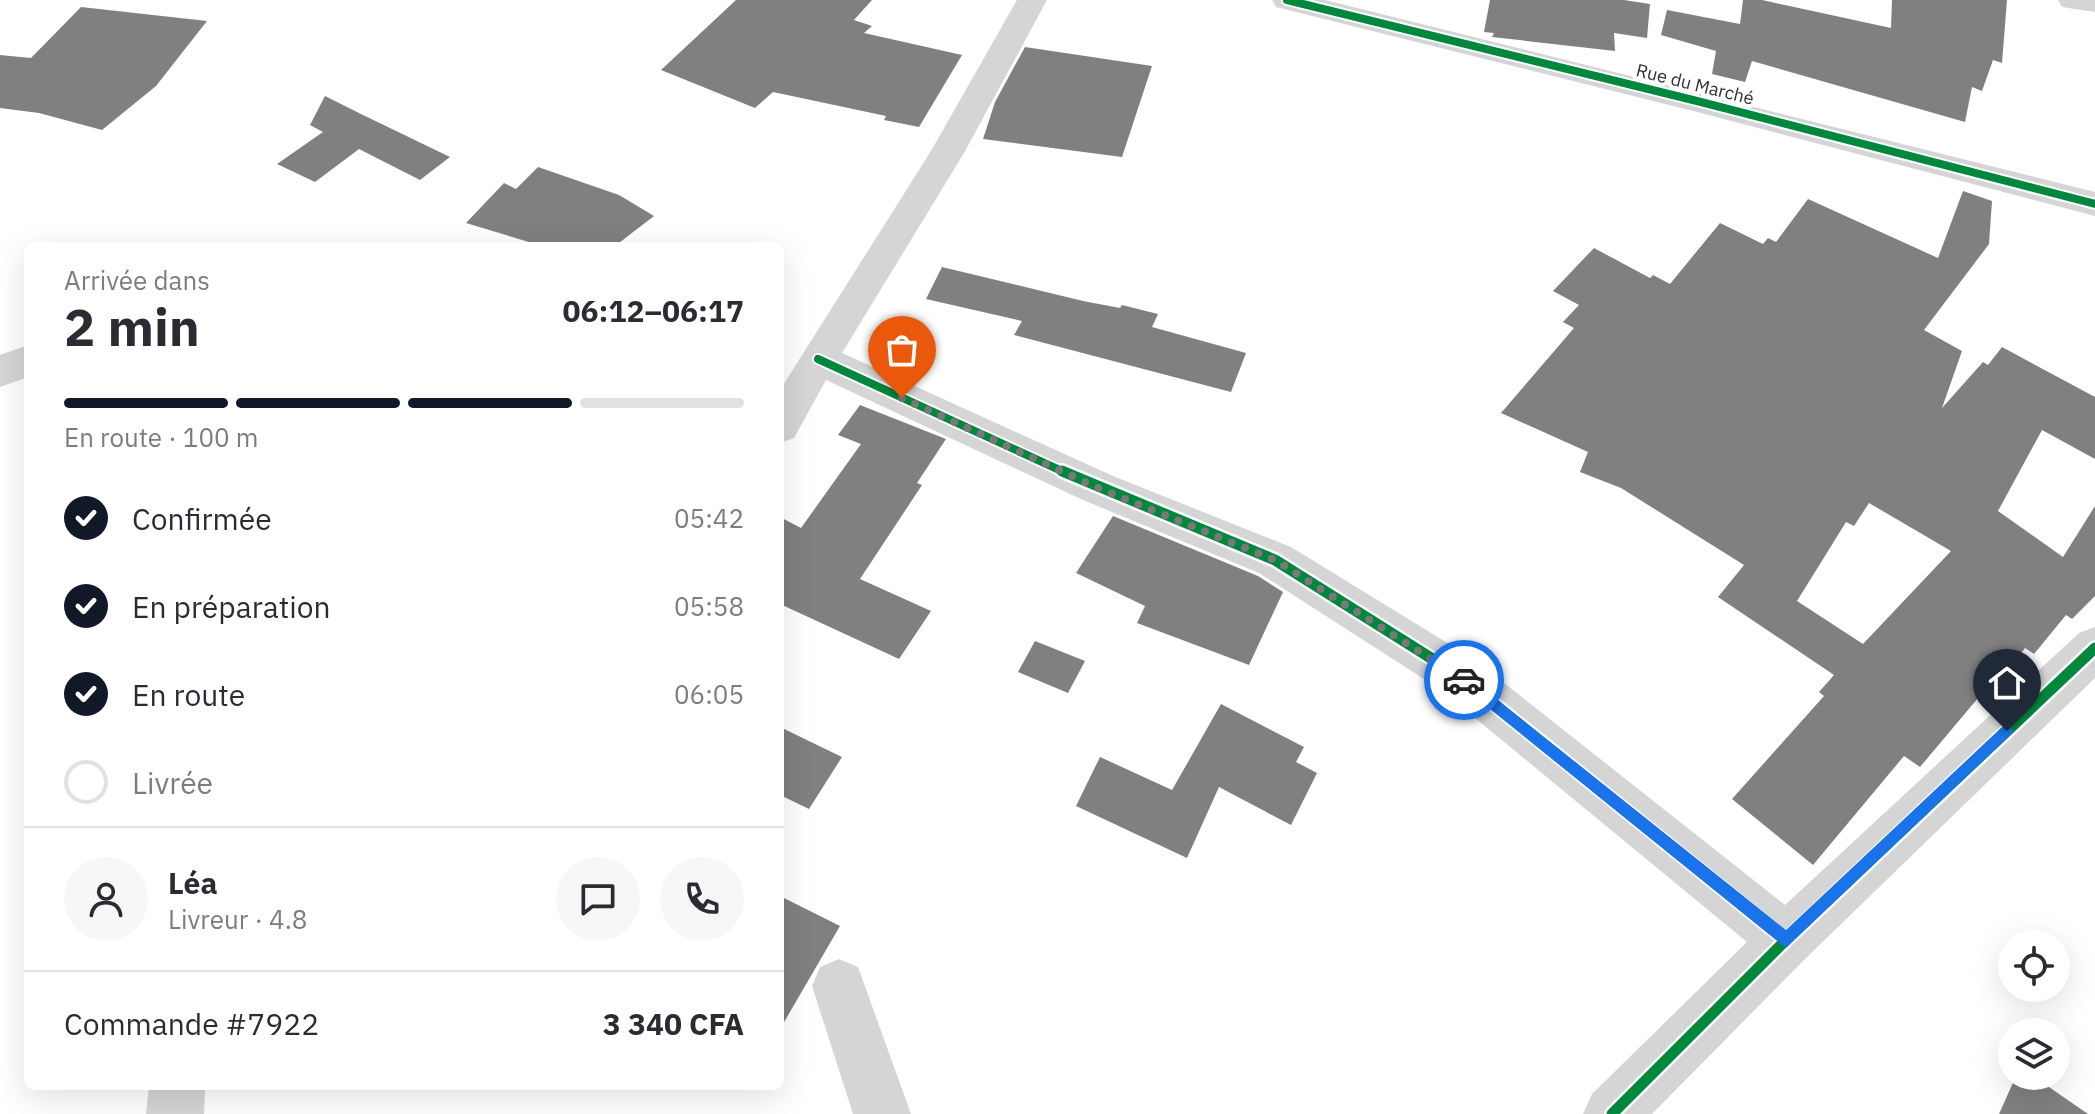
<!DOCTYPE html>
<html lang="fr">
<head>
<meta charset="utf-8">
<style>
	body { margin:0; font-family:"IBM Plex Sans",sans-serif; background:#f7f7f7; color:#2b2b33; height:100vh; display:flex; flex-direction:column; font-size:30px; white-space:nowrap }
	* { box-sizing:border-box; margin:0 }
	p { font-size:26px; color:#7c7c81 }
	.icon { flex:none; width:44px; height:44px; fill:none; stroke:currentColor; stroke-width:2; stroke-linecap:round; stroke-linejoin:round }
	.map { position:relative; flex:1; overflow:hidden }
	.details { position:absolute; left:24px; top:242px; width:760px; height:848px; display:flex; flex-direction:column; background:#fff; border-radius:12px; box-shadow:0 8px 32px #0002 }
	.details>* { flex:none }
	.buttons { position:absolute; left:1998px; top:930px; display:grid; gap:16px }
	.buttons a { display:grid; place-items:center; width:72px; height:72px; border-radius:50%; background:#fff; box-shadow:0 8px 32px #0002; font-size:40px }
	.pin { position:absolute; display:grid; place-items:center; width:68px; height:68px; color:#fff; margin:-82px -34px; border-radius:50% 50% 50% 0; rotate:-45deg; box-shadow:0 0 8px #0007 }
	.pin .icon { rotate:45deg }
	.courier { position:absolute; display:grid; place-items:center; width:80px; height:80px; margin:-40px; border:6px solid #1a73e8; border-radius:50%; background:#fff; color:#222; box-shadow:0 2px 10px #0007 }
	.summary em { font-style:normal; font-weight:700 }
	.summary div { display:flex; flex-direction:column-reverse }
	.summary { display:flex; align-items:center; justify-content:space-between; height:136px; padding:0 40px }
	h1 { font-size:52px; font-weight:700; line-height:60px }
	.bar { display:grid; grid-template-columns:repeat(4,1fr); gap:12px 8px; align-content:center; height:96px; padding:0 40px }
	.bar i { height:10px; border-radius:6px; background:#e1e1e2 }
	.bar .current { background:#111827 }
	.bar p { grid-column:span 4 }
	.line { display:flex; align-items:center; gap:20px; padding:0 40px; border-top:2px solid #e1e1e2 }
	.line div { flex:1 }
	.round { display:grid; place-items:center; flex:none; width:84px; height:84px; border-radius:42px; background:#f7f7f7 }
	ol { padding:0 40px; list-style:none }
	li { display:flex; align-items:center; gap:24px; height:88px }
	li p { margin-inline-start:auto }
	li .icon { padding:8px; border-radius:50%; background:#111827; color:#fff; stroke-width:4 }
	li:last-child { color:#7c7c81 }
	li i { width:44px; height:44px; border:4px solid #e1e1e2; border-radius:50% }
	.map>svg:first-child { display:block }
</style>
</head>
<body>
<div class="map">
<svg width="2095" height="1114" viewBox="0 0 2095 1114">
	<rect width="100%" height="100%" fill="#fff"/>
	<path fill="#808080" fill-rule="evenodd" d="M736 0H872L854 20 872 26 864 33 962 55 919 127 884 120 886 116 773 92 755 108 661 70Z
		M1490 0H1624L1650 4 1647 38 1614 33 1615 51 1492 37 1494 33 1484 32Z
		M1743 0H1762L1891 28 1892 0H2007L2002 63 1993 60 1982 91 1972 87 1965 122 1752 61 1745 82 1712 74 1716 51 1661 35 1667 10 1740 24Z
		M81 7 207 21 156 86 102 130 39 113 0 108V55L31 58Z
		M1025 47 1152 66 1122 157 983 139 995 102Z
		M325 96 363 115 450 157 420 180 359 149 315 182 277 164 323 132 310 125Z
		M538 167 619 195 654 216 615 246H542L466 223 504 183 516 189Z
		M1963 191 1992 201 1989 244 1924 330 1962 351 1942 408 1983 362 1988 365 2002 347 2095 397V459L2042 430 1998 511 2063 557 2095 506V596L2072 619 2066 615 2034 654 2025 648 1994 688 1989 685 1920 767 1904 756 1813 865 1732 799 1824 696 1819 692 1834 675 1718 597 1744 565 1621 488 1580 472 1588 452 1501 413 1574 328 1563 322 1579 305 1553 291 1594 248 1650 278 1653 275 1670 284 1720 223 1763 244 1768 238 1776 242 1808 199 1938 258ZM1869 503 1951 551 1863 644 1797 601 1846 522 1854 526Z
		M942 267 1083 301 1120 308 1122 305 1158 314 1152 327 1246 353 1231 392 1014 335 1022 321 926 299Z
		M860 405 946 439 917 483 922 485 860 579 931 611 899 659 780 604V517L801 528 861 444 838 435Z
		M1113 516 1258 576 1283 592 1249 665 1137 623 1145 606 1076 573Z
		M1035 641 1085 661 1068 693 1018 672Z
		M1221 704 1304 747 1296 762 1317 773 1291 825 1219 787 1187 858 1076 806 1100 757 1172 790Z
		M780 727 842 757 809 809 780 795Z
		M780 896 840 926 780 1029Z
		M2016 1076H2033L2088 1114H1999Z"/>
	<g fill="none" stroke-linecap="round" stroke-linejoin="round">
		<path fill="#d5d5d5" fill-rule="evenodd" d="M1017 0H1047L964 153 842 353 1113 476 1291 547 1475 660 1785 905 2079 633 2095 627V678L1805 959 1652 1114H1583L1592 1094 1747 942 1441 690 1259 573 1083 500 826 380 794 438 780 443V390L931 151Z
			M1272 0H1325L2095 192V216L1697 112 1276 7Z
			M2058 0H2095V12L2062 7Z
			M28 345V377L0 387V355Z
			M839 959 858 967 911 1114H853L812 986 820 967Z
			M149 1086H205L204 1114H146Z"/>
		<defs>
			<path id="cycleway-far1" d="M1287 0 1697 101 2095 204
				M818 359 1066 473"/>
			<path id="cycleway" d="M1062 471 1275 560 1458 675 1786 940
				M1612 1114 1786 940 2095 648"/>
		</defs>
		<use href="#cycleway-far1" stroke="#fff" stroke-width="12"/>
		<use href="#cycleway" stroke="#fff" stroke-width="16"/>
		<use href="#cycleway-far1" stroke="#00873e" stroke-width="8"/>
		<use href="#cycleway" stroke="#00873e" stroke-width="11"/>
	</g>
	<path fill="#1a73e8" d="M1464 673 1786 930 2002 727 2007 725 2014 731 1786 948 1459 684V675Z"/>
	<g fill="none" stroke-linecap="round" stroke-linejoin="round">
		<path stroke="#797979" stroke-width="8" stroke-dasharray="0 14.4" d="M902 398 1098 488 1275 560 1464 680"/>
	</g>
	<g text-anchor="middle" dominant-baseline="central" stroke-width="8" stroke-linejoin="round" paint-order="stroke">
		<g font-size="18" fill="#313131" stroke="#fff">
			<text transform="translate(1695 84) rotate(14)">Rue du Marché</text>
		</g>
	</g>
</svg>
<div class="buttons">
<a><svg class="icon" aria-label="locate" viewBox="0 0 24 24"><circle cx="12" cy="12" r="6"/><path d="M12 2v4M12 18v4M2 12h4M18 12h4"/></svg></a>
<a><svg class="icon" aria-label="layers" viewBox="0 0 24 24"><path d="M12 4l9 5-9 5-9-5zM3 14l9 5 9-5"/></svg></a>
</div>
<div class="pin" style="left:902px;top:398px;background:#ea580c"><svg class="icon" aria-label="bag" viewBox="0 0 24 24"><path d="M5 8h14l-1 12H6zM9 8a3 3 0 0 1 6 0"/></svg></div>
<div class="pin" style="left:2007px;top:731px;background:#1f2937"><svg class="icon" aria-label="home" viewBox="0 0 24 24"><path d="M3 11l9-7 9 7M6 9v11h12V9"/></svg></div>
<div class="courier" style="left:1464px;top:680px"><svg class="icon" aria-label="car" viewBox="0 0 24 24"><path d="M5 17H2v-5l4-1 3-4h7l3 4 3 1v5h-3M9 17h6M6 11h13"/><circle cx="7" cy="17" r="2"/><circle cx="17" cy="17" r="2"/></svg></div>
<section class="details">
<div class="summary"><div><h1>2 min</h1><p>Arrivée dans</p></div><em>06:12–06:17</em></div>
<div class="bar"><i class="current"></i><i class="current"></i><i class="current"></i><i></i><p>En route · 100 m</p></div>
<ol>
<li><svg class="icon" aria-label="check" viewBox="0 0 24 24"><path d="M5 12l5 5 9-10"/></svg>Confirmée<p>05:42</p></li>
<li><svg class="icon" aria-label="check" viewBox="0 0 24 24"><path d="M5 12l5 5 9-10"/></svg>En préparation<p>05:58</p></li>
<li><svg class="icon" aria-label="check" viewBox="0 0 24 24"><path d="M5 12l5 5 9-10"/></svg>En route<p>06:05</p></li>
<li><i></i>Livrée</li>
</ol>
<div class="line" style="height:144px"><a class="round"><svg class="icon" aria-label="person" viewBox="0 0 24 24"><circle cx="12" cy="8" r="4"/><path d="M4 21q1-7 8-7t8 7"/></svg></a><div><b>Léa</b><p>Livreur · 4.8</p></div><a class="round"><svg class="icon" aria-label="chat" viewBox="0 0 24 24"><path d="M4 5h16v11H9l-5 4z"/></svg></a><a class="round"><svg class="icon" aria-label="phone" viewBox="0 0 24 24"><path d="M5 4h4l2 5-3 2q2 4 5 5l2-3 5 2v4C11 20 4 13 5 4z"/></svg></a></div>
<div class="line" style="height:104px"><div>Commande #7922</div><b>3 340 CFA</b></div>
</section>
</div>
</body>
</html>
